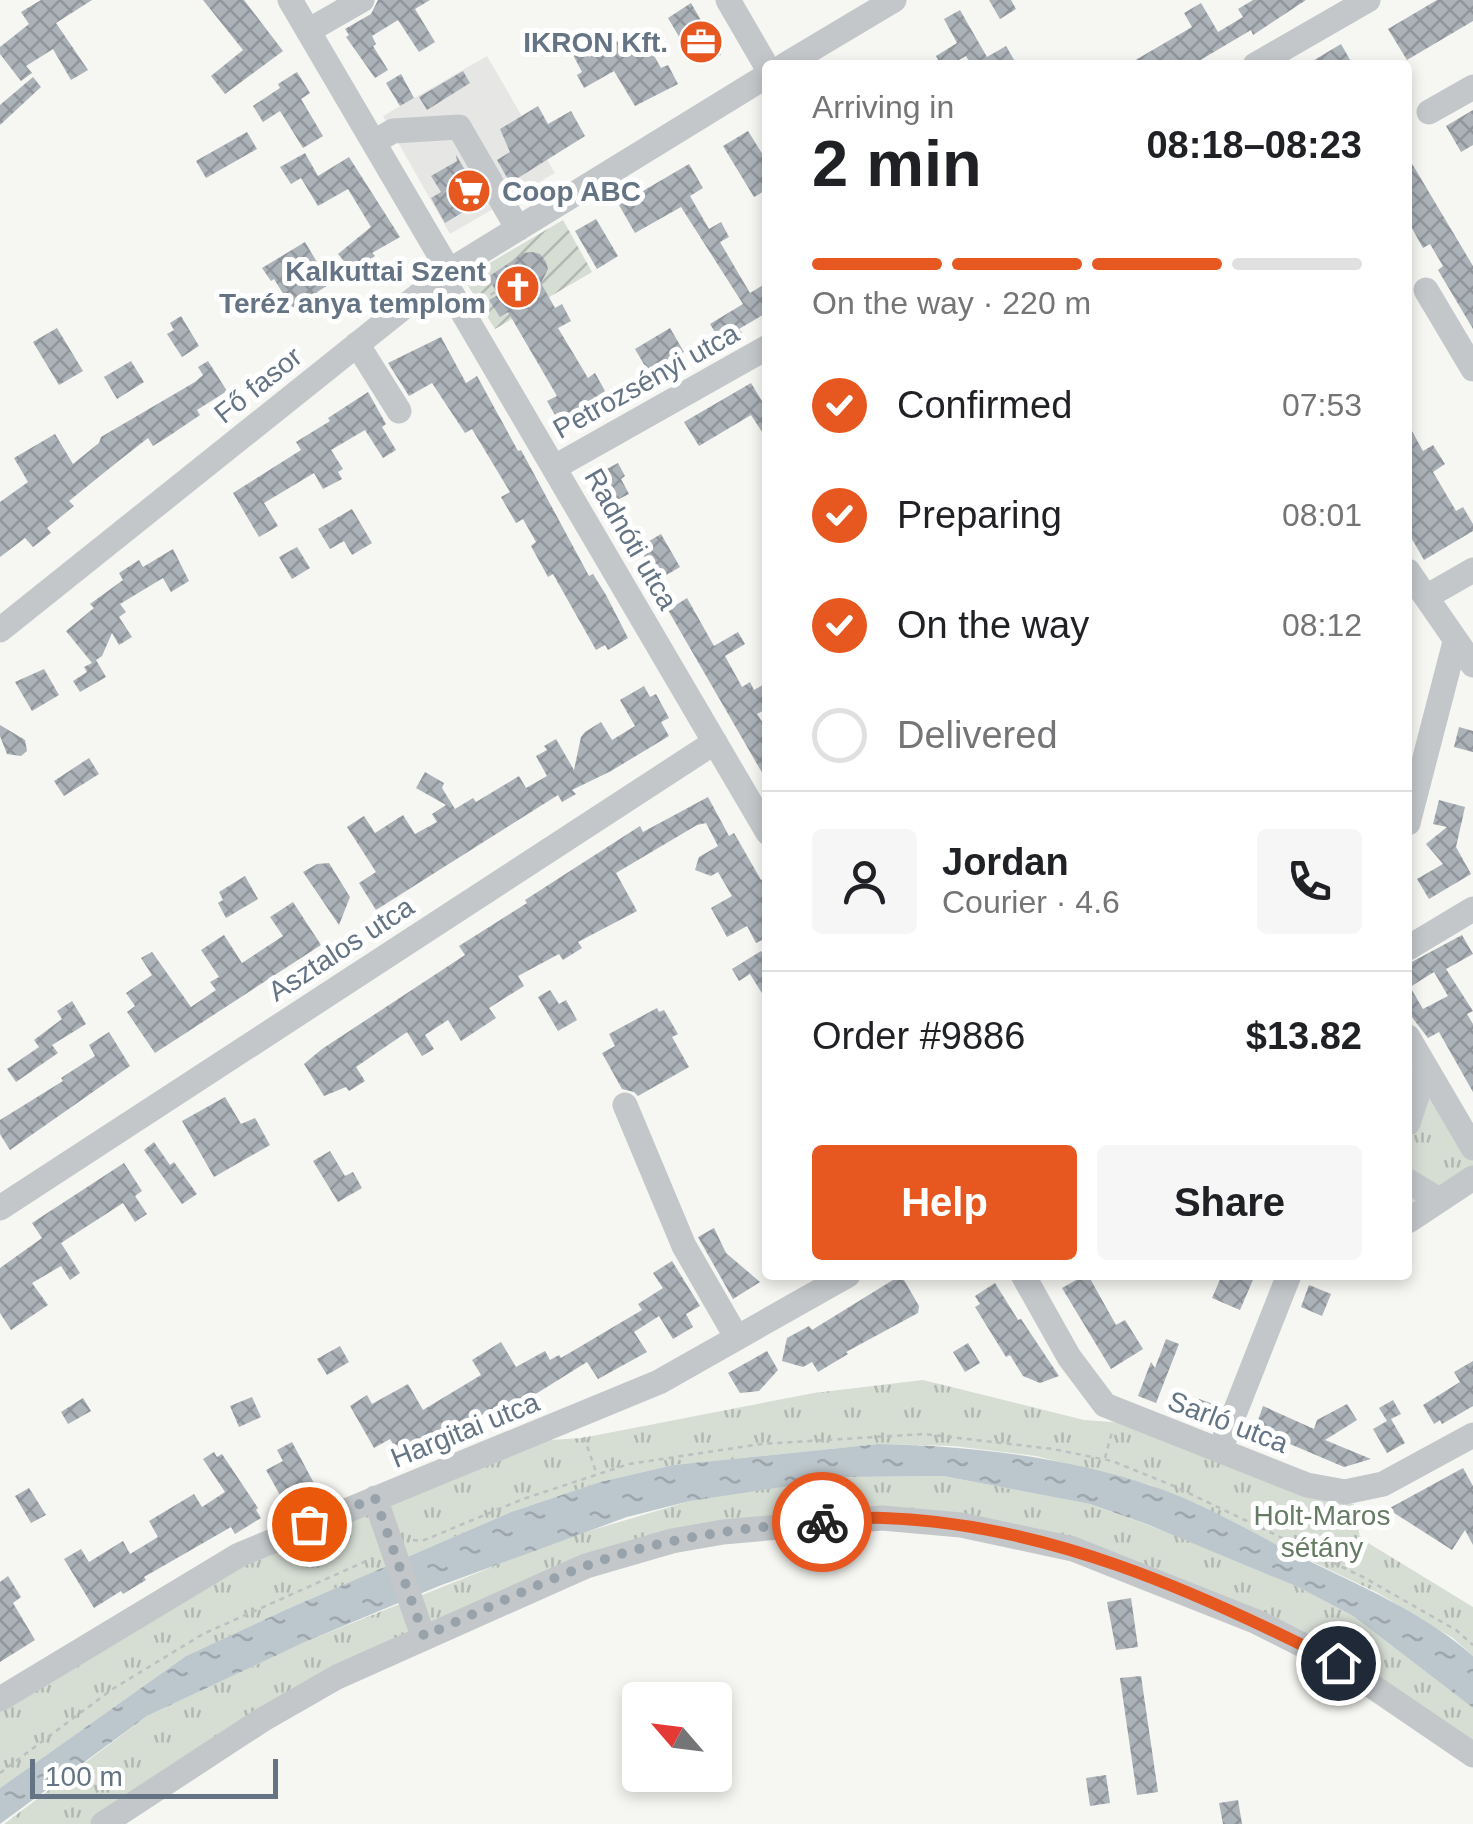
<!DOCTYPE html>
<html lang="en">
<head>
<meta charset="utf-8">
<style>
	body { margin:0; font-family:Arial,sans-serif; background:#f6f6f6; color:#202124; height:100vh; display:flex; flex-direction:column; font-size:38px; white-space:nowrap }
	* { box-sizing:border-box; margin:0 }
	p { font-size:32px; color:#757577 }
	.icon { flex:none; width:55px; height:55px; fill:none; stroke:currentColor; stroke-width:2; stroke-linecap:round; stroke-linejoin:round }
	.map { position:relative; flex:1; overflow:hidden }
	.sheet { position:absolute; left:762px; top:60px; width:650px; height:1220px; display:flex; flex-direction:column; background:#fff; border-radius:10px; box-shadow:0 5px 15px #0003 }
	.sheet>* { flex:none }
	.needle { width:65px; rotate:298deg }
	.controls { position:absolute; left:622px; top:1682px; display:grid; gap:20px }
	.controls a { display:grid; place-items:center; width:110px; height:110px; border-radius:10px; background:#fff; box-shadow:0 5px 15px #0003; font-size:50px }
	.scale { position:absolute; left:30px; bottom:25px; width:248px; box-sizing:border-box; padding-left:10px; border:5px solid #647484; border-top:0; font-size:28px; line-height:35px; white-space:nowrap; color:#647484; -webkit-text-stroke:8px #fff; paint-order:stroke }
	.pin { position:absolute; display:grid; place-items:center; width:85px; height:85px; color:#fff; margin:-42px; border:5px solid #fff; border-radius:50%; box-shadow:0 2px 10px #0007 }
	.courier { position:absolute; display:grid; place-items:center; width:100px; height:100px; margin:-50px; border:8px solid #e75820; border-radius:50%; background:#fff; color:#222; box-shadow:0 2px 12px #0007 }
	.headline em { font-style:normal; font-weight:700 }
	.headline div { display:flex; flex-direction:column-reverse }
	.headline { display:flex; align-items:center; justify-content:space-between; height:170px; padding:0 50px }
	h1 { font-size:65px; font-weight:700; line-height:75px }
	.bar { display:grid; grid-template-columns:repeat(4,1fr); gap:15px 10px; align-content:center; height:120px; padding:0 50px }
	.bar i { height:12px; border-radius:8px; background:#e0e0e0 }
	.bar .on { background:#e75820 }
	.bar p { grid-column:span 4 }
	.line { display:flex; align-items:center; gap:25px; padding:0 50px; border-top:2px solid #e0e0e0 }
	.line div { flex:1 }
	.round { display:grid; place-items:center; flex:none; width:105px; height:105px; border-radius:10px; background:#f6f6f6 }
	ol { padding:0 50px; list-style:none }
	li { display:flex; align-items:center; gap:30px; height:110px }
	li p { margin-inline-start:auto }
	li .icon { padding:10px; border-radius:50%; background:#e75820; color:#fff; stroke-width:4 }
	li:last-child { color:#757577 }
	li i { width:55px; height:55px; border:5px solid #e0e0e0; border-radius:50% }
	.action { display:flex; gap:20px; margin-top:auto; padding:20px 50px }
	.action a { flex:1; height:115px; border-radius:10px; background:#e75820; color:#fff; font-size:40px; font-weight:700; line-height:115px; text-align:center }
	.action a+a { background:#f6f6f6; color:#202124 }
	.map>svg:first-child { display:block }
</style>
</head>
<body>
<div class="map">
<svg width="1473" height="1824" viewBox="0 0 1473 1824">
	<defs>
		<pattern id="grass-tufts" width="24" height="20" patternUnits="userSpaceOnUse" patternTransform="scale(2.5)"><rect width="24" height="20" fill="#d6ddd3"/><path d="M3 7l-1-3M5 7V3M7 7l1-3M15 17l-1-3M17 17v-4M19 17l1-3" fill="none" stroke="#b1b8b1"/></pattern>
		<pattern id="garden-furrows" width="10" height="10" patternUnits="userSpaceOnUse" patternTransform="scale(2.5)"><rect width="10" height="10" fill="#d6ddd3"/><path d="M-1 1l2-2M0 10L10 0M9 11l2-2" fill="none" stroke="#b1b8b1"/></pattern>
		<pattern id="water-ripples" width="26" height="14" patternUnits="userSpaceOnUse" patternTransform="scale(2.5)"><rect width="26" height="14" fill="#bcc7cd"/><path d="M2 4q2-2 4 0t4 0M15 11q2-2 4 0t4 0" fill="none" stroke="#9ca6ac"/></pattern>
		<pattern id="building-cross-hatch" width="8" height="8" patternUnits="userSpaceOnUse" patternTransform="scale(2.5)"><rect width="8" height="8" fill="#abb2b8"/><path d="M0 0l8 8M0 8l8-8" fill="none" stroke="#8f959b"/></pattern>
	</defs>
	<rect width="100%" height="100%" fill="#f6f6f2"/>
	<path fill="#e6e7e5" d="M487 56 555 173 450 234 383 116Z"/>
	<path fill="url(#grass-tufts)" d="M1408 1037 1473 1148V1178L1408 1221Z
		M923 1380 1084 1420 1125 1423 1299 1493 1354 1504 1360 1538 1473 1607V1656L1453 1638 1378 1593 1151 1485 1036 1456 953 1446 878 1444 673 1465 600 1482 511 1512 285 1610 186 1656 0 1788V1706L255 1554 535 1441 582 1438 814 1393Z
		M943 1476 1090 1504 1197 1543 1298 1587 1353 1616 1473 1708V1755L1257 1622 961 1525 672 1541 423 1636 103 1824H4L147 1716 305 1642 562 1539 690 1501 777 1486 848 1477Z"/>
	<path fill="url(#garden-furrows)" d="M563 220 592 272 495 329 467 284 471 274Z"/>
	<path fill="url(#water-ripples)" d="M878 1444C971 1446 1061 1456 1149 1485 1202 1502 1252 1533 1301 1557 1360 1586 1423 1612 1473 1656V1708L1353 1616 1298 1587 1149 1525 1090 1504 943 1476 848 1477 690 1501 627 1517 439 1586 305 1642 147 1716 0 1824V1788L186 1656 285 1610 511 1512 600 1482 673 1465Z"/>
	<path fill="url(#building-cross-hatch)" fill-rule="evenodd" d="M41 0H92L56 23 88 70 71 80 53 49 26 66 32 73 21 81 0 54V47L29 24 21 12Z
		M203 0H244L283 51 225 94 211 76 243 50Z
		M378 0H430L415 9 435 42 419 52 398 20 372 36 376 44 373 46 388 70 375 78 346 37 349 35 345 29 371 14Z
		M989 0H1011L1016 9 1000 19Z
		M1253 0H1306L1253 35 1251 30 1192 65H1127L1192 27 1184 13 1201 3 1218 32 1243 17 1238 9Z
		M1437 0H1473V21L1407 60 1388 29Z
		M691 3 721 55 694 62 668 18Z
		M960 10 987 57 1006 46 1017 65H971L966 56 950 65H941L936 56 957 43 944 19Z
		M617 41 626 55 647 43 661 68 668 65 678 84 635 106 614 71 584 88 577 75 582 72 572 53 583 46 589 57Z
		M1341 44 1353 65H1306Z
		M463 71 470 83 427 110 419 97Z
		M297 72 310 93 301 99 323 136 303 148 280 111 263 122 253 106 280 88 278 84Z
		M401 74 414 98 400 106 386 83Z
		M33 77 41 87 0 125V105Z
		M538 106 548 124 571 111 585 136 510 183 497 160 510 152 500 129Z
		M1473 110V145L1461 152 1446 126Z
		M748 131 768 163V189L754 197 723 146Z
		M247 132 257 149 206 178 196 161Z
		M305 153 318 176 349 157 400 237 372 253 375 256 354 273 338 254 371 227 348 189 318 206 301 178 291 184 280 167Z
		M456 155 483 200 445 223 431 198 441 192 431 176 457 161Z
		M1408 157 1473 266V329L1438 270 1443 266 1430 244 1423 248 1408 221Z
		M689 164 703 188 690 196 709 229 721 222 729 237 720 242 750 293 768 282V312L739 329 742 333 723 345 710 324 743 304 681 207 635 233 619 205Z
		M596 219 618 256 597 269 575 231Z
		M305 242 330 284 317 292 320 298 309 305 306 300 292 308 274 279 271 281 262 268Z
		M532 252 540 254 546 262 548 269 541 283 555 308 562 304 571 321 558 328 588 378 595 373 605 391 597 396 606 411 575 430 568 417 559 422 547 401 557 396 508 312 500 317 489 300 498 295 488 277 524 253Z
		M181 316 199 346 182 357 167 334 174 330 170 323Z
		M57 328 83 371 59 385 33 342Z
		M670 328 684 352 672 359 675 364 652 378 635 349Z
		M441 337 466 383 477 376 518 451 521 450 527 461 589 576 593 574 606 595 628 638 608 650 605 645 596 650 553 574 548 577 531 546 536 542 523 519 516 523 501 497 510 492 472 429 465 433 432 383 409 396 388 363Z
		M131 361 144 382 117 399 104 377Z
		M208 361 227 391 197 410 200 415 169 436 153 446 148 438 116 463 69 501 74 506 47 528 51 533 33 547 25 538 0 557V502L28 482 14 458 55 434 73 464 99 443 101 437 195 382 203 375 198 367Z
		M751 383 768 411V441L751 415 699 446 684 422Z
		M368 392 386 424 382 427 396 450 383 458 365 430 331 450 343 469 338 472 342 479 323 489 314 473 264 503 278 526 259 537 233 493 301 450 296 442 330 421 328 418Z
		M1408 424 1423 451 1433 445 1445 464 1433 472 1456 511 1463 507 1473 524V531L1424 560 1408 532Z
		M618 463 625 476 621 479 629 494 617 500 601 472Z
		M352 509 372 543 352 555 344 541 330 549 318 529Z
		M661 534 680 567 658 580 639 547Z
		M297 547 310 568 292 579 279 557Z
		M173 549 189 581 171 592 163 578 120 604 126 612 119 617 132 637 119 645 112 633 102 656 96 660 106 677 80 692 73 681 87 672 84 667 92 663 66 631 94 608 90 604 123 580 119 573 139 560 143 567Z
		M687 598 714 646 738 632 745 644 725 656 742 687 750 682 754 690 768 682V708L757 714 768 731V783L668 610Z
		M44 669 59 695 32 711 15 682Z
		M644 686 650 697 656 694 669 718 661 722 669 736 611 771 572 790 576 794 562 802 558 795 376 910 359 883 376 872 347 827 364 816 375 833 403 815 415 834 437 822 432 814 446 805 416 788 425 772 444 783 442 788 455 809 473 798 476 802 519 776 526 788 547 776 536 756 547 750 544 746 556 739 574 770 581 737 585 732 601 722 612 740 635 726 620 700Z
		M0 725 25 740 27 751 21 756 7 754 0 736Z
		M1459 727 1473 731V752L1454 747Z
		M89 758 99 774 64 796 54 781Z
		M708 797 729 836 734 833 761 880 768 876V937L756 943 747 926 727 937 711 908 732 896 718 872 711 876 695 870 699 857 718 846 706 823 697 825 616 873 637 911 578 942 582 948 563 960 559 954 518 976 524 986 489 1008 496 1018 461 1041 448 1020 425 1035 434 1049 422 1056 407 1032 356 1067 365 1081 349 1091 346 1087 324 1096 304 1064 322 1049 465 955 459 946 527 903 525 900 640 826 643 832Z
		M1439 800 1465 807 1456 847 1471 874 1429 899 1417 879 1443 864 1426 844 1447 827 1433 824Z
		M329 863 350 897 339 925 303 872 317 864Z
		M245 876 258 899 226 918 218 903 223 900 219 892Z
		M293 902 321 945 155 1053 127 1012 135 1006 126 993 152 975 141 958 152 952 191 1007 216 990 210 982 219 977 201 950 224 935 242 963 283 936 270 917Z
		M1462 935 1473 954 1446 969 1473 1011 1467 1014 1473 1024V1092L1439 1032 1428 1038 1408 1012V964ZM1434 972 1448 996 1423 1009 1410 987Z
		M761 951 768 962V1003L750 974 739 981 732 969Z
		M550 990 559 1004 566 1000 577 1020 558 1031 538 997Z
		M72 1001 86 1024 52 1045 58 1053 16 1082 7 1069 39 1047 34 1040 62 1019 57 1011Z
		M657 1008 659 1012 664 1010 678 1034 672 1037 689 1067 638 1096 634 1092 622 1089 602 1053 615 1046 609 1034Z
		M109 1032 130 1066 10 1150 0 1134V1120L63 1081 61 1078 95 1056 89 1045Z
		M225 1097 241 1124 255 1118 270 1145 214 1177 182 1121Z
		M154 1142 170 1165 174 1162 197 1194 182 1204 144 1150Z
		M330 1151 345 1176 353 1172 362 1188 338 1202 313 1161Z
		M124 1163 142 1191 135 1196 147 1214 135 1222 123 1203 61 1243 80 1273 70 1280 61 1266 32 1283 48 1305 11 1330 0 1313V1268L42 1238 32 1223Z
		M714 1228 726 1253 760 1282 733 1299 698 1237Z
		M672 1261 700 1306 686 1314 693 1327 673 1339 659 1316 634 1332 647 1352 598 1379 587 1362 505 1413 500 1405 404 1457 402 1453 399 1454 390 1439 374 1448 350 1406 367 1395 372 1404 408 1384 423 1410 481 1375 472 1360 501 1342 516 1367 545 1351 550 1360 559 1355 561 1358 642 1310 638 1304 663 1288 653 1273Z
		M901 1275 919 1306 918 1313 846 1352 848 1354 818 1372 812 1362 803 1367 782 1361 787 1338 809 1326 812 1330Z
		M1085 1275H1088L1116 1325 1125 1320 1143 1349 1111 1369 1062 1288Z
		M1222 1275H1255L1240 1310 1212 1298Z
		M995 1283 1018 1320 1021 1319 1059 1376 1040 1383 1023 1376 1010 1355 1006 1357 975 1307 980 1304 975 1296Z
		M1309 1285 1331 1294 1322 1316 1301 1307Z
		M1166 1339 1179 1344 1156 1403 1138 1396 1151 1362 1155 1368Z
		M968 1343 980 1363 965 1372 953 1352Z
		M340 1346 349 1362 327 1375 317 1359Z
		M767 1351 778 1370 759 1391 740 1393 728 1373Z
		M1473 1361V1406L1442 1424 1440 1420 1434 1424 1423 1405 1460 1382 1454 1372Z
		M252 1397 261 1417 239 1427 230 1406Z
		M83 1398 91 1411 68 1424 61 1412Z
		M1199 1399 1219 1406 1212 1424 1192 1417Z
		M1393 1400 1401 1414 1391 1419 1405 1443 1387 1453 1373 1429 1387 1421 1379 1408Z
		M1347 1404 1357 1420 1325 1440 1371 1459 1344 1467 1255 1429 1263 1406 1314 1429 1317 1420Z
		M292 1442 316 1487 285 1504 266 1470 283 1461 277 1450Z
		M214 1452 217 1457 222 1454 258 1508 256 1510 261 1518 235 1534 231 1527 144 1577 146 1580 123 1594 121 1591 94 1608 64 1559 81 1549 89 1562 123 1541 130 1554 158 1537 149 1521 194 1494 202 1507 225 1492 203 1459Z
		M1463 1468 1473 1486V1545L1465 1530 1452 1550 1388 1509Z
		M29 1488 46 1515 31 1523 15 1496Z
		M8 1576 21 1597 13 1603 35 1640 0 1662V1582Z
		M1131 1598 1138 1647 1116 1650 1107 1602Z
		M1141 1676 1158 1792 1137 1795 1120 1678Z
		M1106 1775 1110 1803 1090 1806 1086 1778Z
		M1238 1800 1242 1824H1223L1219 1803Z"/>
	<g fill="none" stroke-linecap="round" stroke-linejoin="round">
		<path stroke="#bdbfc1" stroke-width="2.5" stroke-dasharray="5 5" stroke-linecap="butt" d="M482 300 495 292
			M584 1437 596 1472
			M1105 1458 1112 1432
			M413 1540 422 1541 523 1499 629 1464 761 1444 924 1434 1053 1449 1112 1461 1174 1486 1363 1577 1456 1630 1473 1645
			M0 1773 111 1690 203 1634 373 1558"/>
		<path stroke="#c3c7ca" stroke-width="25" d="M290 0 449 271
			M728 0 768 69
			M308 31 362 0
			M785 65 894 0
			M1255 65 1368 0
			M1429 112 1473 87
			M374 142 393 131 459 127 518 229
			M442 277 768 833
			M1426 290 1473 369
			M357 344 399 411
			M555 467 768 347
			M1408 571 1473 665
			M1426 597 1473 570
			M0 630 449 271 768 75
			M1408 823 1455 642
			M1408 948 1473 909
			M1408 1037 1473 1148
			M625 1105 684 1246 737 1338
			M1408 1123 1426 1069
			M1408 1181 1439 1200
			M0 1208 715 742
			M1408 1221 1473 1178
			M1023 1275 1069 1357 1105 1405 1307 1485 1345 1492 1383 1484 1473 1435
			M1220 1450 1289 1275
			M375 1498 423 1636
			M0 1699 239 1555 659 1382 848 1275
			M103 1824 262 1720 337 1677 586 1566 672 1541 723 1532 882 1518 961 1525 1073 1549 1257 1622 1338 1663 1473 1755"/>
	</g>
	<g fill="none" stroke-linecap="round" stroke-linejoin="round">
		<path stroke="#97a2aa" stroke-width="10" stroke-dasharray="0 18" d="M309 1524 375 1498 424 1636C489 1608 555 1574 624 1553 688 1535 756 1526 822 1522"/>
		<path stroke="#e75820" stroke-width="12" d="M822 1522C842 1520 863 1517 883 1518 1044 1523 1197 1591 1338 1663"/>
	</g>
	<defs>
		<symbol id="office-disc" viewBox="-11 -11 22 22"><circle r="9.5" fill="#e75820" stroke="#fff"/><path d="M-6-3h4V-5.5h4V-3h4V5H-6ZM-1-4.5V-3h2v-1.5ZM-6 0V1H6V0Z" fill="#fff"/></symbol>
		<symbol id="supermarket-disc" viewBox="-11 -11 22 22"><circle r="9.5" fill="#e75820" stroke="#fff"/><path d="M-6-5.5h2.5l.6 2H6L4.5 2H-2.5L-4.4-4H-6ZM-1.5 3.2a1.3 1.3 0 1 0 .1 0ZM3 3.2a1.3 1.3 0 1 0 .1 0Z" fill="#fff"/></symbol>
		<symbol id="church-disc" viewBox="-11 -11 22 22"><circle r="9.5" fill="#e75820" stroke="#fff"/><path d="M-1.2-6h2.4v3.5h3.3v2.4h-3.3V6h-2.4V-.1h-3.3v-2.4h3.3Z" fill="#fff"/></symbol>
	</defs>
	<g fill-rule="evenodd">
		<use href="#office-disc" x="676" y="17" width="50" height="50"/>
		<use href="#supermarket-disc" x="444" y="166" width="50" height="50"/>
		<use href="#church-disc" x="493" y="262" width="50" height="50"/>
	</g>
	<g text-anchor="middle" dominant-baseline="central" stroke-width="10" stroke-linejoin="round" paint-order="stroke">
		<g font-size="28" font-weight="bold" fill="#647484" stroke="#fff" text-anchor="end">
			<text x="668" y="42">IKRON Kft.</text>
			<text x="502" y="191" text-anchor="start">Coop ABC</text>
			<text x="486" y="271">Kalkuttai Szent<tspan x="486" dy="32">Teréz anya templom</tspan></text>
		</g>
		<g font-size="28" fill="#647484" stroke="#fff">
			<text transform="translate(646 381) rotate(-29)">Petrozsényi utca</text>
			<text transform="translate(258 385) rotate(-39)">Fő fasor</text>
			<text transform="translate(631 539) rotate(60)">Radnóti utca</text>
			<text transform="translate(341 949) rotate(-33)">Asztalos utca</text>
			<text transform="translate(1228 1422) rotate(21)">Sarló utca</text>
			<text transform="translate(465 1430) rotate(-22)">Hargitai utca</text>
		</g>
		<g font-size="28" fill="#667b63" stroke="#fff">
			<text x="1322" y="1515">Holt-Maros<tspan x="1322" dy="32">sétány</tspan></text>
		</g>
	</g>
</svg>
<div class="controls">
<a><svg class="needle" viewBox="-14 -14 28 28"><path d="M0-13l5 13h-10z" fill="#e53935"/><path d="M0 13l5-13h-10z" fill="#757577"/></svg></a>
</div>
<div class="scale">100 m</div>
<div class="pin" style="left:309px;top:1524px;background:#ea580c"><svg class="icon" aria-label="bag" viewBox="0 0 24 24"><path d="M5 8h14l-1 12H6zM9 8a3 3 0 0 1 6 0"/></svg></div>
<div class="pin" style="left:1338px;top:1663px;background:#1f2937"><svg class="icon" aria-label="home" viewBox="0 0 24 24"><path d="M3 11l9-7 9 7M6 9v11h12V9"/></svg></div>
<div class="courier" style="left:822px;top:1522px"><svg class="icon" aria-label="bike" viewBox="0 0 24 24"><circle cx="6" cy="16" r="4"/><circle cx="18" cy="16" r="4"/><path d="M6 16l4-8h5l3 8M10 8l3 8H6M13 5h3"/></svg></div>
<section class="sheet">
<div class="headline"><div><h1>2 min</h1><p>Arriving in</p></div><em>08:18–08:23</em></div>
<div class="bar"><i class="on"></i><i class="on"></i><i class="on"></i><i></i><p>On the way · 220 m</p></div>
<ol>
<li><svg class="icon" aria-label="check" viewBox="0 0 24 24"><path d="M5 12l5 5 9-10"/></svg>Confirmed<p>07:53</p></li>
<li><svg class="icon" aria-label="check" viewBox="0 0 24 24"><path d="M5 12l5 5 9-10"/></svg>Preparing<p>08:01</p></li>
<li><svg class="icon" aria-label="check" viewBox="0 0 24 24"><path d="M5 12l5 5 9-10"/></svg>On the way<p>08:12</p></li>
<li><i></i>Delivered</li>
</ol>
<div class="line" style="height:180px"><a class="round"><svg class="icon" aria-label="person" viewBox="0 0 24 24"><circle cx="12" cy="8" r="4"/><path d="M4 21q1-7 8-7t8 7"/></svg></a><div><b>Jordan</b><p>Courier · 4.6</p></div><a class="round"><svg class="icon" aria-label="phone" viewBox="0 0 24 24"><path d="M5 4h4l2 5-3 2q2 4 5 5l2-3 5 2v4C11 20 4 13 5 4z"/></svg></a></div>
<div class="line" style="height:130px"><div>Order #9886</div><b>$13.82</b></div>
<div class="action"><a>Help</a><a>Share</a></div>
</section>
</div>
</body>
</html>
